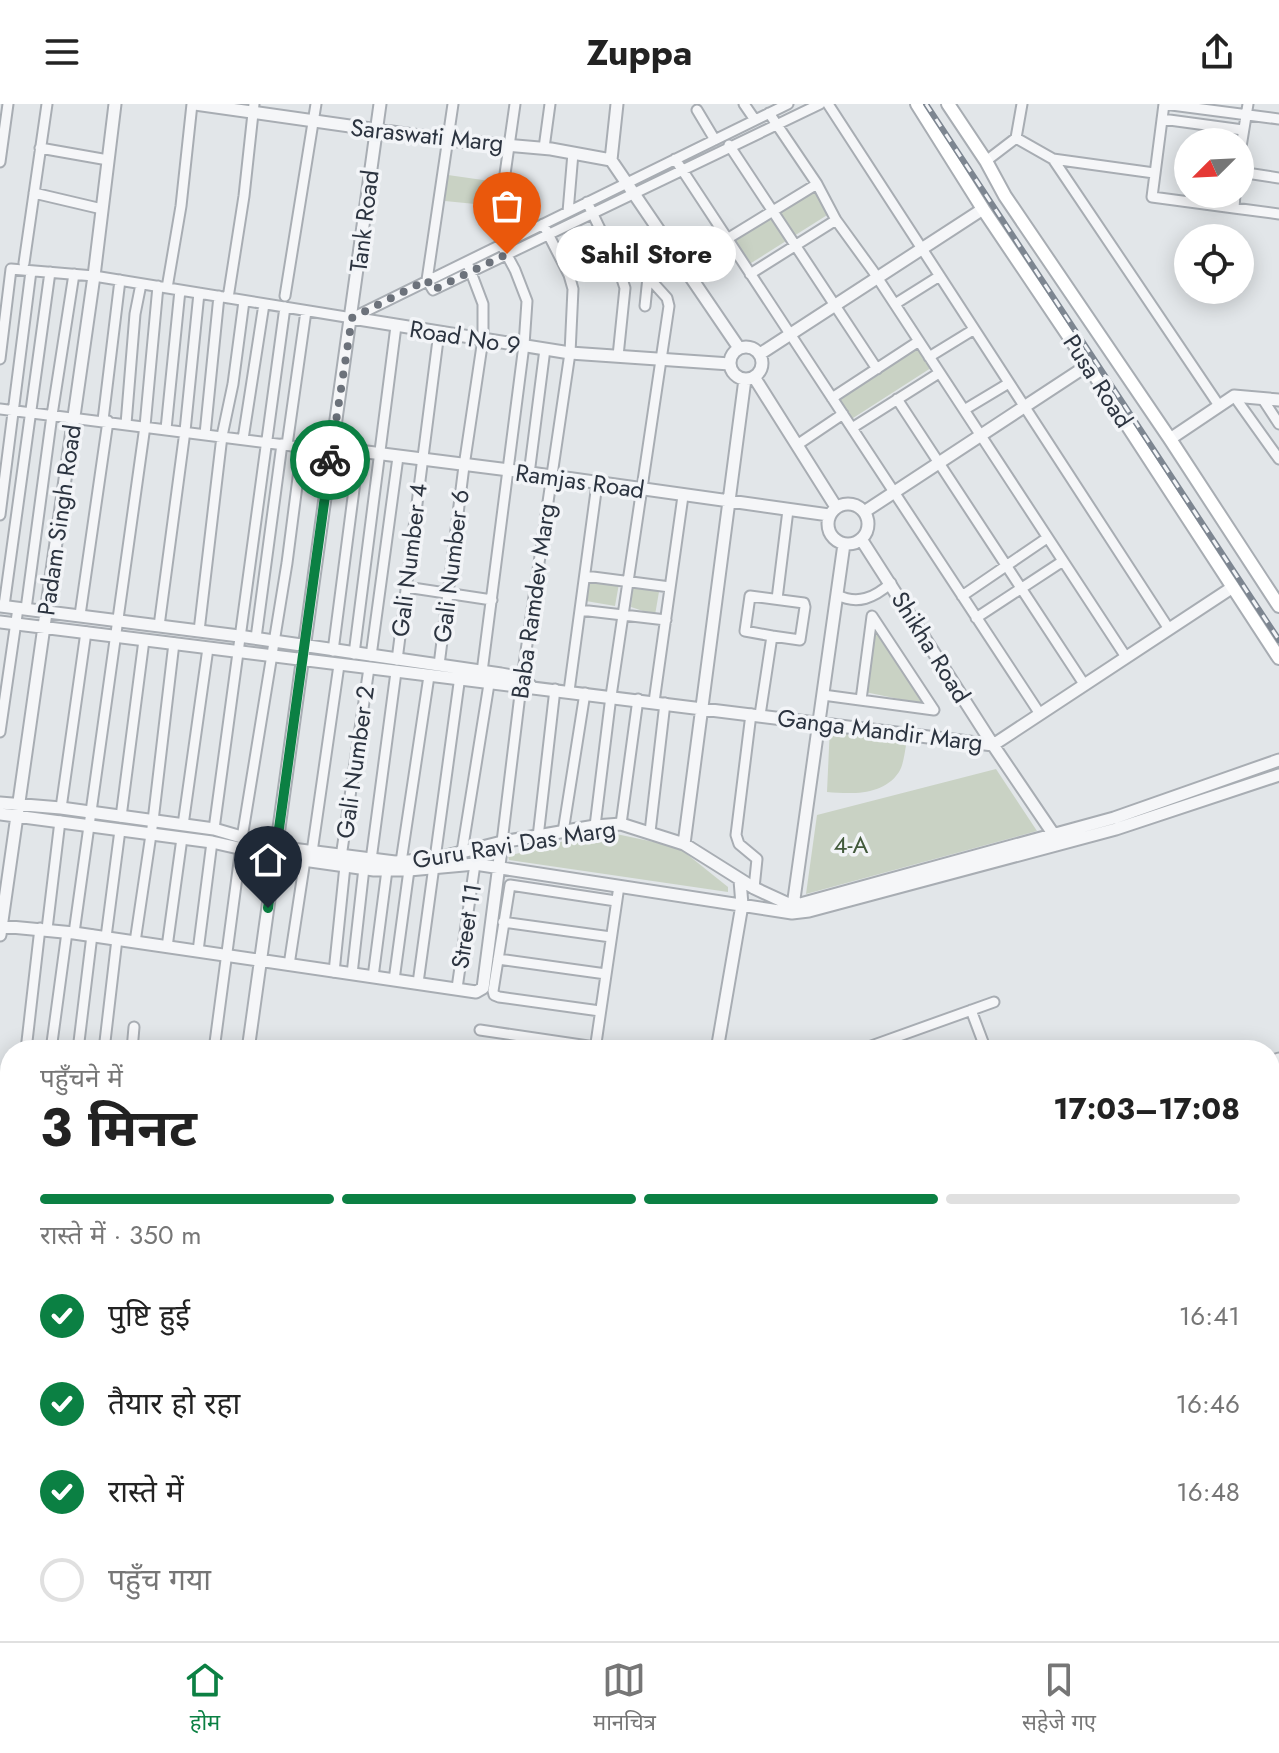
<!DOCTYPE html>
<html lang="hi">
<head>
<meta charset="utf-8">
<style>
	body { margin:0; font-family:Jost,"Noto Sans Devanagari",sans-serif; background:#f2f2f2; color:#222; height:100vh; display:flex; flex-direction:column; font-size:30px; white-space:nowrap }
	* { box-sizing:border-box; margin:0 }
	p { font-size:26px; color:#767676 }
	.icon { flex:none; width:44px; height:44px; fill:none; stroke:currentColor; stroke-width:2; stroke-linecap:round; stroke-linejoin:round }
	.map { position:relative; flex:1; overflow:hidden }
	.panel { position:absolute; left:0px; top:936px; width:1280px; height:602px; display:flex; flex-direction:column; background:#fff; border-radius:32px 32px 0 0; box-shadow:0 4px 20px #0003 }
	.panel>* { flex:none }
	.needle { width:52px; rotate:246deg }
	.buttons { position:absolute; left:1174px; top:24px; display:grid; gap:16px }
	.buttons a { display:grid; place-items:center; width:80px; height:80px; border-radius:50%; background:#fff; box-shadow:0 4px 20px #0003; font-size:40px }
	.pin { position:absolute; display:grid; place-items:center; width:68px; height:68px; color:#fff; margin:-82px -34px; border-radius:50% 50% 50% 0; rotate:-45deg; box-shadow:0 0 8px #0007 }
	.pin .icon { rotate:45deg }
	.courier { position:absolute; display:grid; place-items:center; width:80px; height:80px; margin:-40px; border:6px solid #0b8043; border-radius:50%; background:#fff; color:#222; box-shadow:0 2px 10px #0007 }
	.bubble { position:absolute; height:56px; border-radius:28px; background:#fff; box-shadow:0 4px 20px #0003; font-size:26px; font-weight:700; line-height:56px; text-align:center }
	.overview em { font-style:normal; font-weight:700 }
	.overview div { display:flex; flex-direction:column-reverse }
	.overview { display:flex; align-items:center; justify-content:space-between; height:136px; padding:0 40px }
	h1 { font-size:52px; font-weight:700; line-height:60px }
	.bar { display:grid; grid-template-columns:repeat(4,1fr); gap:12px 8px; align-content:center; height:96px; padding:0 40px }
	.bar i { height:10px; border-radius:6px; background:#e0e0e0 }
	.bar .on { background:#0b8043 }
	.bar p { grid-column:span 4 }
	ol { padding:0 40px; list-style:none }
	li { display:flex; align-items:center; gap:24px; height:88px }
	li p { margin-inline-start:auto }
	li .icon { padding:8px; border-radius:50%; background:#0b8043; color:#fff; stroke-width:4 }
	li:last-child { color:#767676 }
	li i { width:44px; height:44px; border:4px solid #e0e0e0; border-radius:50% }
	header { display:flex; justify-content:space-between; align-items:center; height:104px; padding:0 40px; background:#fff; font-size:36px; font-weight:700 }
	.tabs { display:flex; justify-content:space-around; align-items:center; height:112px; border-top:2px solid #e0e0e0; background:#fff; font-size:22px; color:#767676 }
	.tabs a { display:grid; justify-items:center; gap:4px }
	.tabs .on { color:#0b8043 }
	.map>svg:first-child { display:block }
</style>
</head>
<body>
<header><svg class="icon" aria-label="menu" viewBox="0 0 24 24"><path d="M4 6h16M4 12h16M4 18h16"/></svg>Zuppa<svg class="icon" aria-label="share" viewBox="0 0 24 24"><path d="M12 15V3M7 8l5-5 5 5M5 13v7h14v-7"/></svg></header>
<div class="map">
<svg width="1279" height="1537" viewBox="0 0 1279 1537">
	<rect width="100%" height="100%" fill="#e2e6e9"/>
	<path fill="#c9d2c4" d="M448 71 497 78 495 102 445 97Z
		M814 80 832 108 748 161 730 134Z
		M916 235 934 262 850 316 833 288Z
		M588 467 620 474 615 502 586 497Z
		M633 476 660 482 655 511 631 503Z
		M876 522 928 601 865 588Z
		M830 622 907 636C905 645 904 660 899 668 883 692 852 690 827 688Z
		M996 665 1037 727 806 790 817 711Z
		M602 727 678 743 728 783V788L509 756 508 752Z"/>
	<g fill="none" stroke-linecap="round" stroke-linejoin="round">
		<defs>
			<path id="minor" d="M744 0 755 16
				M828 0 1169 525
				M1164 0 1152 93 1234 104
				M1164 0 1279 15
				M697 6 715 36
				M769 9 817 80 836 116 873 167 1126 553
				M1162 15 1243 26
				M1016 34 1022 0
				M729 41 877 265
				M40 44 108 56
				M544 44 550 0
				M1240 49 1248 0
				M675 55 1040 610
				M1053 55 1154 69
				M986 57 1016 34 1053 55 1218 300
				M0 58 8 0
				M1240 68 1279 74
				M34 89 102 105
				M1235 90 1234 104 1279 110
				M587 98 617 160 625 184 618 252
				M568 108 573 49
				M727 135 817 80
				M24 159 47 0
				M750 170 836 116
				M427 176 433 186 820 0
				M427 176 453 0
				M167 184 181 102 192 0
				M285 192 316 0
				M228 194 244 92 254 0
				M895 200 938 173
				M645 202 648 173
				M929 253 973 226
				M0 255 11 165 94 172 352 214 788 0
				M1234 292 1279 355
				M832 294 919 237
				M1262 294 1279 320
				M897 295 1084 580
				M0 305 332 347
				M964 306 1009 279
				M103 316 120 176
				M126 320 135 210 141 180
				M852 324 939 269
				M166 325 180 186
				M205 330 219 192
				M243 335 264 200
				M287 341 306 207
				M797 341 843 310
				M529 370 545 245
				M0 411 31 167
				M585 472 670 483
				M406 483 492 496
				M837 491C858 501 874 494 891 479
				M962 492 1047 434
				M777 495 788 406
				M4 502 50 168
				M26 505 52 311 74 170
				M580 506 666 516
				M80 511 108 317
				M976 514 1063 457
				M159 522 185 327 199 189
				M199 527 222 332 233 280 244 197
				M256 534 282 340
				M333 547 359 347
				M354 550 396 222
				M371 552 398 353
				M397 556 439 228
				M439 561 464 362 483 235V200L469 163
				M482 568 524 241 527 197 515 166 501 140 505 70 515 0
				M569 587 597 380
				M823 591C860 596 897 601 934 606L872 512 861 596
				M654 598 683 392
				M751 610 736 731 739 740 757 755 754 784
				M760 611 772 532 800 536 805 503 804 499 750 492 745 527 772 532
				M0 628 18 504
				M61 704 86 528
				M121 713 144 536
				M621 720 638 595
				M183 721 208 544
				M595 722 611 592 669 202 667 194 648 173 637 148
				M214 725 285 203
				M563 728 585 589
				M650 728 665 599
				M538 733 555 585
				M242 734 287 459 302 343
				M502 738 522 574 570 249 573 185 569 171 543 120
				M312 748 339 561
				M462 748 489 580
				M341 753 369 564
				M371 756 396 568
				M401 758 429 572
				M503 818 611 833
				M47 825 60 717
				M74 829 145 322 158 182
				M106 833 120 726
				M135 838 153 717 174 539
				M167 843 182 734
				M198 847 212 738
				M498 855 606 870
				M289 861 305 756
				M334 868 345 762
				M352 870 364 764
				M373 873 387 766
				M394 876 409 766
				M418 879 460 572
				M457 884 475 760
				M971 906 986 946
				M600 907 499 893 494 891 493 887 510 781 616 797
				M480 926 595 943
				M26 946 40 824
				M51 946 67 828
				M78 946 92 831
				M104 946 117 835
				M132 946 134 923
				M214 946 241 743
				M595 946 619 782
				M860 946 994 898
				M0 1140 10 1142
				M1270 1246 1279 1247
				M0 1280 10 1277
				M0 1345 10 1341
				M1270 1381 1279 1330
				M1270 1409 1279 1410
				M0 1411 10 1406
				M1270 1453 1279 1454
				M0 1459 10 1456
				M777 1528 781 1537
				M939 1528 989 1537
				M834 1537 836 1528
				M879 1537 880 1528
				M918 1537 919 1528
				M1037 1537 1039 1528
				M1077 1537 1078 1528
				M1122 1537 1124 1528
				M1163 1537 1165 1528
				M1204 1537 1205 1528
				M1245 1537 1247 1528"/>
			<path id="tertiary" d="M195 0 448 36 551 45 611 56
				M617 0 611 56 739 244
				M352 214 570 249 730 260
				M730 259a16 16 0 1 1 32 0a16 16 0 1 1-32 0Z
				M760 250 983 105
				M754 273 836 403
				M1170 335 1234 292 1279 296
				M332 347H359L509 366 829 411
				M828 420a20 20 0 1 1 40 0a20 20 0 1 1-40 0Z
				M864 408 1088 261
				M861 435 993 641 1054 731
				M0 502 239 532 501 570 522 574 531 582
				M0 518 993 641 1233 483
				M0 699 61 704 214 725 276 743 395 758 434 755 502 738 595 722 621 720 684 740 754 784 793 802 1114 714 1279 656
				M0 710 212 738 275 752 374 766H409L475 760 792 809 809 807 1116 725 1279 671
				M684 740 745 275
				M793 802 844 440
				M0 822 74 829 476 888 483 884 502 738
				M0 831 94 172 115 0
				M248 946 380 0
				M717 946 742 801 740 776
				M1270 958 1279 955
				M0 975 10 976
				M1270 1195 1279 1196
				M1270 1207 1279 1208"/>
			<path id="secondary" d="M917 0 983 105 1088 261 1279 554
				M948 0 986 57 1005 92 1170 335 1279 502"/>
		</defs>
		<use href="#minor" stroke="#a8adb3" stroke-width="13"/>
		<use href="#tertiary" stroke="#a8adb3" stroke-width="15"/>
		<use href="#secondary" stroke="#a8adb3" stroke-width="16"/>
		<use href="#minor" stroke="#f5f6f8" stroke-width="9"/>
		<use href="#tertiary" stroke="#f5f6f8" stroke-width="11"/>
		<use href="#secondary" stroke="#fff" stroke-width="12"/>
		<defs>
			<path id="rail" d="M926 0 1279 536"/>
		</defs>
		<use href="#rail" stroke="#7d8691" stroke-width="6"/>
		<use href="#rail" stroke="#f2f4f7" stroke-width="3" stroke-dasharray="9" stroke-linecap="butt"/>
	</g>
	<g fill="none" stroke-linecap="round" stroke-linejoin="round">
		<path stroke="#6c727b" stroke-width="8" stroke-dasharray="0 14.4" d="M330 356 352 214 427 176 433 186 507 150"/>
		<path stroke="#0b8043" stroke-width="10" d="M268 804 330 356"/>
	</g>
	<g text-anchor="middle" dominant-baseline="central" stroke-width="7" stroke-linejoin="round" paint-order="stroke">
		<g font-size="24" fill="#2c3440" stroke="#f2f4f7">
			<text transform="translate(427 31) rotate(6)">Saraswati Marg</text>
			<text transform="translate(364 117) rotate(-83)">Tank Road</text>
			<text transform="translate(465 233) rotate(9)">Road No 9</text>
			<text transform="translate(1098 277) rotate(57)">Pusa Road</text>
			<text transform="translate(580 377) rotate(8)">Ramjas Road</text>
			<text transform="translate(59 416) rotate(-82)">Padam Singh Road</text>
			<text transform="translate(409 456) rotate(-83)">Gali Number 4</text>
			<text transform="translate(451 462) rotate(-83)">Gali Number 6</text>
			<text transform="translate(533 497) rotate(-82)">Baba Ramdev Marg</text>
			<text transform="translate(931 543) rotate(58)">Shikha Road</text>
			<text transform="translate(880 626) rotate(7)">Ganga Mandir Marg</text>
			<text transform="translate(355 658) rotate(-82)">Gali Number 2</text>
			<text transform="translate(514 740) rotate(-9)">Guru Ravi Das Marg</text>
			<text transform="translate(466 822) rotate(-81)">Street 11</text>
		</g>
		<g font-size="24" fill="#425a3b" stroke="#f2f4f7">
			<text x="851" y="740">4-A</text>
		</g>
	</g>
</svg>
<div class="buttons">
<a><svg class="needle" viewBox="-14 -14 28 28"><path d="M0-13l5 13h-10z" fill="#e53935"/><path d="M0 13l5-13h-10z" fill="#767676"/></svg></a>
<a><svg class="icon" aria-label="locate" viewBox="0 0 24 24"><circle cx="12" cy="12" r="6"/><path d="M12 2v4M12 18v4M2 12h4M18 12h4"/></svg></a>
</div>
<div class="pin" style="left:507px;top:150px;background:#ea580c"><svg class="icon" aria-label="bag" viewBox="0 0 24 24"><path d="M5 8h14l-1 12H6zM9 8a3 3 0 0 1 6 0"/></svg></div>
<div class="pin" style="left:268px;top:804px;background:#1f2937"><svg class="icon" aria-label="home" viewBox="0 0 24 24"><path d="M3 11l9-7 9 7M6 9v11h12V9"/></svg></div>
<div class="courier" style="left:330px;top:356px"><svg class="icon" aria-label="bike" viewBox="0 0 24 24"><circle cx="6" cy="16" r="4"/><circle cx="18" cy="16" r="4"/><path d="M6 16l4-8h5l3 8M10 8l3 8H6M13 5h3"/></svg></div>
<div class="bubble" style="left:556px;top:122px;width:180px">Sahil Store</div>
<section class="panel">
<div class="overview"><div><h1>3 मिनट</h1><p>पहुँचने में</p></div><em>17:03–17:08</em></div>
<div class="bar"><i class="on"></i><i class="on"></i><i class="on"></i><i></i><p>रास्ते में · 350 m</p></div>
<ol>
<li><svg class="icon" aria-label="check" viewBox="0 0 24 24"><path d="M5 12l5 5 9-10"/></svg>पुष्टि हुई<p>16:41</p></li>
<li><svg class="icon" aria-label="check" viewBox="0 0 24 24"><path d="M5 12l5 5 9-10"/></svg>तैयार हो रहा<p>16:46</p></li>
<li><svg class="icon" aria-label="check" viewBox="0 0 24 24"><path d="M5 12l5 5 9-10"/></svg>रास्ते में<p>16:48</p></li>
<li><i></i>पहुँच गया</li>
</ol>
</section>
</div>
<nav class="tabs">
<a class="on"><svg class="icon" aria-label="home" viewBox="0 0 24 24"><path d="M3 11l9-7 9 7M6 9v11h12V9"/></svg>होम</a>
<a><svg class="icon" aria-label="map" viewBox="0 0 24 24"><path d="M3 6l6-2 6 2 6-2v14l-6 2-6-2-6 2zM9 4v14M15 6v14"/></svg>मानचित्र</a>
<a><svg class="icon" aria-label="saved" viewBox="0 0 24 24"><path d="M7 4h10v16l-5-4-5 4z"/></svg>सहेजे गए</a>
</nav>
</body>
</html>
